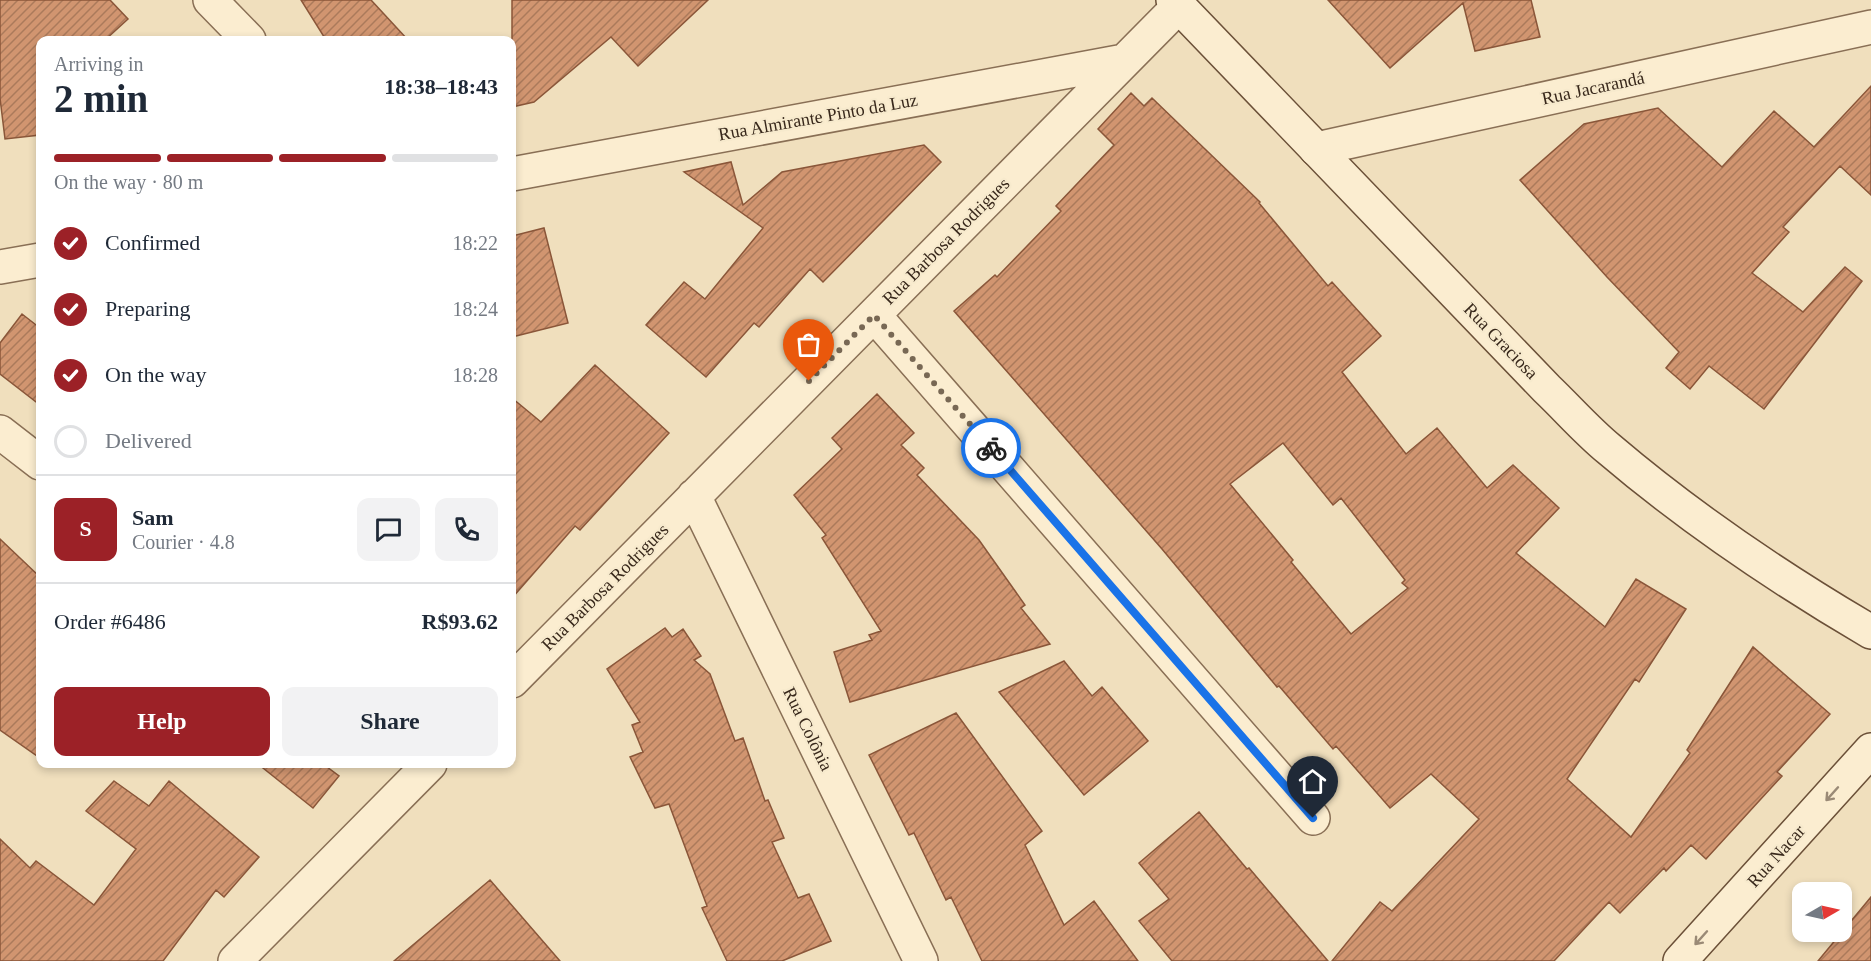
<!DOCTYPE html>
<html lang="en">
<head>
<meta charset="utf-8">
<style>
	body { margin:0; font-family:Georgia,serif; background:#f2f2f3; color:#1f2937; height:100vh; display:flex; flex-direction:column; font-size:22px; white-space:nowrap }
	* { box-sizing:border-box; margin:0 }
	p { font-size:20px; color:#747a83 }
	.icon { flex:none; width:33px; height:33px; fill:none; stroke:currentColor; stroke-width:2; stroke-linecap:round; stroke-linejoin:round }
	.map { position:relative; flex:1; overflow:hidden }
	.sheet { position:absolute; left:36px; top:36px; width:480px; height:732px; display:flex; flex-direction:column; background:#fff; border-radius:12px; box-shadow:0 3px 9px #0003 }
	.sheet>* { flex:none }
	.needle { width:39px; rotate:81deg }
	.fabs { position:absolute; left:1792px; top:882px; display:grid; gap:12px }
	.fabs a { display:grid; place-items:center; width:60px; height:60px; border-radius:12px; background:#fff; box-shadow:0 3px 9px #0003; font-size:30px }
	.pin { position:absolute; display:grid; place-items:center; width:51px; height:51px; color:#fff; margin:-62px -26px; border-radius:50% 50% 50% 0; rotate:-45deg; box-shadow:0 0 6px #0007 }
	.pin .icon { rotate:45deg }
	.courier { position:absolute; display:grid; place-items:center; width:60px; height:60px; margin:-30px; border:4px solid #1a73e8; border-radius:50%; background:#fff; color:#222; box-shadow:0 2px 8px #0007 }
	.summary em { font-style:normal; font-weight:700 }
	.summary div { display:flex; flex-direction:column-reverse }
	.summary { display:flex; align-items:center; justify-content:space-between; height:102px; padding:0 18px }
	h1 { font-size:39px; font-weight:700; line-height:45px }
	.bar { display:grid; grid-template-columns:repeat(4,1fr); gap:9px 6px; align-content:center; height:72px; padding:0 18px }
	.bar i { height:8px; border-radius:4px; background:#e0e1e3 }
	.bar .current { background:#9c2127 }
	.bar p { grid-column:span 4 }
	.line { display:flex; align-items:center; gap:15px; padding:0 18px; border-top:2px solid #e0e1e3 }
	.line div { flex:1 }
	.round { display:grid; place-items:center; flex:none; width:63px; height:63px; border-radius:12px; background:#f2f2f3 }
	ol { padding:0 18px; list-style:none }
	li { display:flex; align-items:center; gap:18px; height:66px }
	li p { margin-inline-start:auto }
	li .icon { padding:6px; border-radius:50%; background:#9c2127; color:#fff; stroke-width:4 }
	li:last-child { color:#747a83 }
	li i { width:33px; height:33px; border:3px solid #e0e1e3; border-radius:50% }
	.primary-button { display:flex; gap:12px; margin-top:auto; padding:12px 18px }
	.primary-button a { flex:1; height:69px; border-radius:12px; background:#9c2127; color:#fff; font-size:24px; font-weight:700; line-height:69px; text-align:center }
	.primary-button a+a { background:#f2f2f3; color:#1f2937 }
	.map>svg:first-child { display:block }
</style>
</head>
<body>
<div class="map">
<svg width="1871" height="961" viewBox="0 0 1871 961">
	<defs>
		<pattern id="building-hatch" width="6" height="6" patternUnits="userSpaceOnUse" patternTransform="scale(1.5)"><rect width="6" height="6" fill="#d19570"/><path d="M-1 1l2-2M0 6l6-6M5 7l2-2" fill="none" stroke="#ab7a5b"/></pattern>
	</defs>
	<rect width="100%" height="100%" fill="#f0dfbd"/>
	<path fill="url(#building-hatch)" stroke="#8a5639" stroke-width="1.5" fill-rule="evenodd" d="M0 0H110L128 19 105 40H40V135L5 139 0 98Z
		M301 0H371L408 40H326Z
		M512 0H708L638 66 611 37 534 102 512 107Z
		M1328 0H1531L1540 37 1475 51 1463 3 1390 68Z
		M1871 86V195L1840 166 1783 227 1789 232 1752 273 1803 312 1845 267 1862 281 1764 409 1709 366 1690 389 1666 368 1679 352 1607 277 1520 180 1584 124 1658 108 1722 167 1774 111 1814 147Z
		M1131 93 1144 106 1152 98 1260 202 1259 203 1328 286 1332 282 1381 336 1342 372 1406 454 1437 428 1487 488 1513 465 1559 508 1516 553 1605 627 1636 579 1686 609 1639 682 1635 679 1567 779 1631 837 1690 753 1687 750 1753 647 1830 714 1777 772 1782 776 1706 859 1691 845 1666 871 1664 868 1620 913 1609 902 1554 961H1332L1380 902 1392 911 1479 819 1431 774 1390 808 1336 746 1333 749 1279 686 1277 687 1162 549 954 311 995 275 997 277 1061 211 1056 206 1114 145 1098 129ZM1283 443 1333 505 1341 498 1405 580 1402 583 1408 588 1351 634 1291 562 1293 560 1230 484Z
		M924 145 941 162 823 282 810 269 759 327 754 323 706 377 646 325 684 282 705 299 763 228 684 172 731 162 743 205 782 172Z
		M544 228 568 323 512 337V236Z
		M22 314 40 328V405L0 374V343Z
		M595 365 669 433 580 530 575 526 512 598V398L541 422Z
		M877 394 914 433 901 445 924 468 917 475 979 540 1025 605 1021 608 1050 644 850 702 834 652 872 640 869 635 881 631 822 538 826 535 794 495 842 449 832 438Z
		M0 539 40 577V758L0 730Z
		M665 628 672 637 683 629 701 656 694 660 710 674 735 741 743 738 765 801 768 800 784 838 772 842 798 898 809 894 831 941 782 961H727L702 908 707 906 669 804 655 808 630 757 643 752 632 725 640 722 607 669Z
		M1064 661 1092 696 1102 687 1148 741 1084 795 999 692Z
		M956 713 1042 831 1025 845 1064 925 1094 901 1138 961H982L951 897 946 900 914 833 909 835 869 755Z
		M258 764H323L339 776 313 808Z
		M114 781 149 806 169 781 259 857 224 897 216 890 163 961H0V839L30 868 36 861 94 905 136 849 86 811Z
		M1199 812 1247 869 1249 868 1328 961H1172L1139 921 1169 899 1139 863Z
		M490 880 560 961H394Z
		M1871 897V961H1818Z"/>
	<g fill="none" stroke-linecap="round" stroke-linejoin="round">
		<defs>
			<path id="street" d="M210 0 249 40
				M1316 149 1871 27
				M512 174 1124 61
				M0 267 40 260
				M874 315 1313 818
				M0 432 40 463
				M694 496 921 961
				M512 681 1179 6
				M235 961 430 764"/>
			<path id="secondary" d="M1173 0 1547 389C1568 409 1587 431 1609 449 1690 518 1779 578 1871 632
				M1680 961 1871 750"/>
		</defs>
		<use href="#street" stroke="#896f55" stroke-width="36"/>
		<use href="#secondary" stroke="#6b5038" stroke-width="36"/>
		<use href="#street" stroke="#fbedd0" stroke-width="33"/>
		<use href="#secondary" stroke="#fbedd0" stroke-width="33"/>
	</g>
	<defs><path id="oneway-shaft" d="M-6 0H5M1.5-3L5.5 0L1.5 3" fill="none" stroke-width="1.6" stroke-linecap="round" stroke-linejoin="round" transform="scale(1.5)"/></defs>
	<g stroke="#9a8a76">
		<use href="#oneway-shaft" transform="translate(1832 794) rotate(132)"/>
		<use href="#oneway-shaft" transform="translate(1701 938) rotate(132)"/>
	</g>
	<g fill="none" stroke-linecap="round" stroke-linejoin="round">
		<path stroke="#786854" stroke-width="6" stroke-dasharray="0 10.8" d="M809 381 874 315 991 448"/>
		<path stroke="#1a73e8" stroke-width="8" d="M991 448 1313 818"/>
	</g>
	<g text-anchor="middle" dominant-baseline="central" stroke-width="4.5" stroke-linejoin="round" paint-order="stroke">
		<g font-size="18" fill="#38281b" stroke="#f7eacd">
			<text transform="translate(1593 88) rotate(-12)">Rua Jacarandá</text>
			<text transform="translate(818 117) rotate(-10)">Rua Almirante Pinto da Luz</text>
			<text transform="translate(946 241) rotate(-45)">Rua Barbosa Rodrigues</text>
			<text transform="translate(1501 341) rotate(46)">Rua Graciosa</text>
			<text transform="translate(605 587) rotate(-45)">Rua Barbosa Rodrigues</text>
			<text transform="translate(808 729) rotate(64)">Rua Colônia</text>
			<text transform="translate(1776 856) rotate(-48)">Rua Nacar</text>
		</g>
	</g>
</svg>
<div class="fabs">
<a><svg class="needle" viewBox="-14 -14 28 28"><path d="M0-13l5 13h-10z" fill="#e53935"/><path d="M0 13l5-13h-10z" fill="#747a83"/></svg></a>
</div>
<div class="pin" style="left:809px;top:381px;background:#ea580c"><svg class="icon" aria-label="bag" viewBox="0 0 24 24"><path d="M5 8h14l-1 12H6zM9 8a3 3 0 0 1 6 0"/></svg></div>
<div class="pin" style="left:1313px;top:818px;background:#1f2937"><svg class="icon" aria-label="home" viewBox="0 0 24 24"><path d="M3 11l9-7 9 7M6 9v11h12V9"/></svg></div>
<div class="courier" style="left:991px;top:448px"><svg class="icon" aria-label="bike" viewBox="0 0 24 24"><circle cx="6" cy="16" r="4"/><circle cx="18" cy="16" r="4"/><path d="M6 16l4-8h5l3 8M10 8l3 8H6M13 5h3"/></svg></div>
<section class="sheet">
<div class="summary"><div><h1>2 min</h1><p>Arriving in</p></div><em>18:38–18:43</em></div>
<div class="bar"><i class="current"></i><i class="current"></i><i class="current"></i><i></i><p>On the way · 80 m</p></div>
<ol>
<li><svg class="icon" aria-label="check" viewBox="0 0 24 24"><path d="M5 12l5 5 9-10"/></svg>Confirmed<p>18:22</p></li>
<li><svg class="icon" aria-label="check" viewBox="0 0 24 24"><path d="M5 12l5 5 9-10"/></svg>Preparing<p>18:24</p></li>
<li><svg class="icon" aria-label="check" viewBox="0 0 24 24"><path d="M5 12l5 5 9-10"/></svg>On the way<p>18:28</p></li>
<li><i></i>Delivered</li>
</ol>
<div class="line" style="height:108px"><b class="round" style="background:#9c2127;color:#fff">S</b><div><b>Sam</b><p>Courier · 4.8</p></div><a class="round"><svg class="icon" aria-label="chat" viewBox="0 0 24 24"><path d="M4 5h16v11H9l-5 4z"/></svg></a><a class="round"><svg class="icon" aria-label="phone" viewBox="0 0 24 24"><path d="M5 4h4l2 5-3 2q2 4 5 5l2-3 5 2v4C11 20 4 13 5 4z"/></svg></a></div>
<div class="line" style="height:78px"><div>Order #6486</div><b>R$93.62</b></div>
<div class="primary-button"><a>Help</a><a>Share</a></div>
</section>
</div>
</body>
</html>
